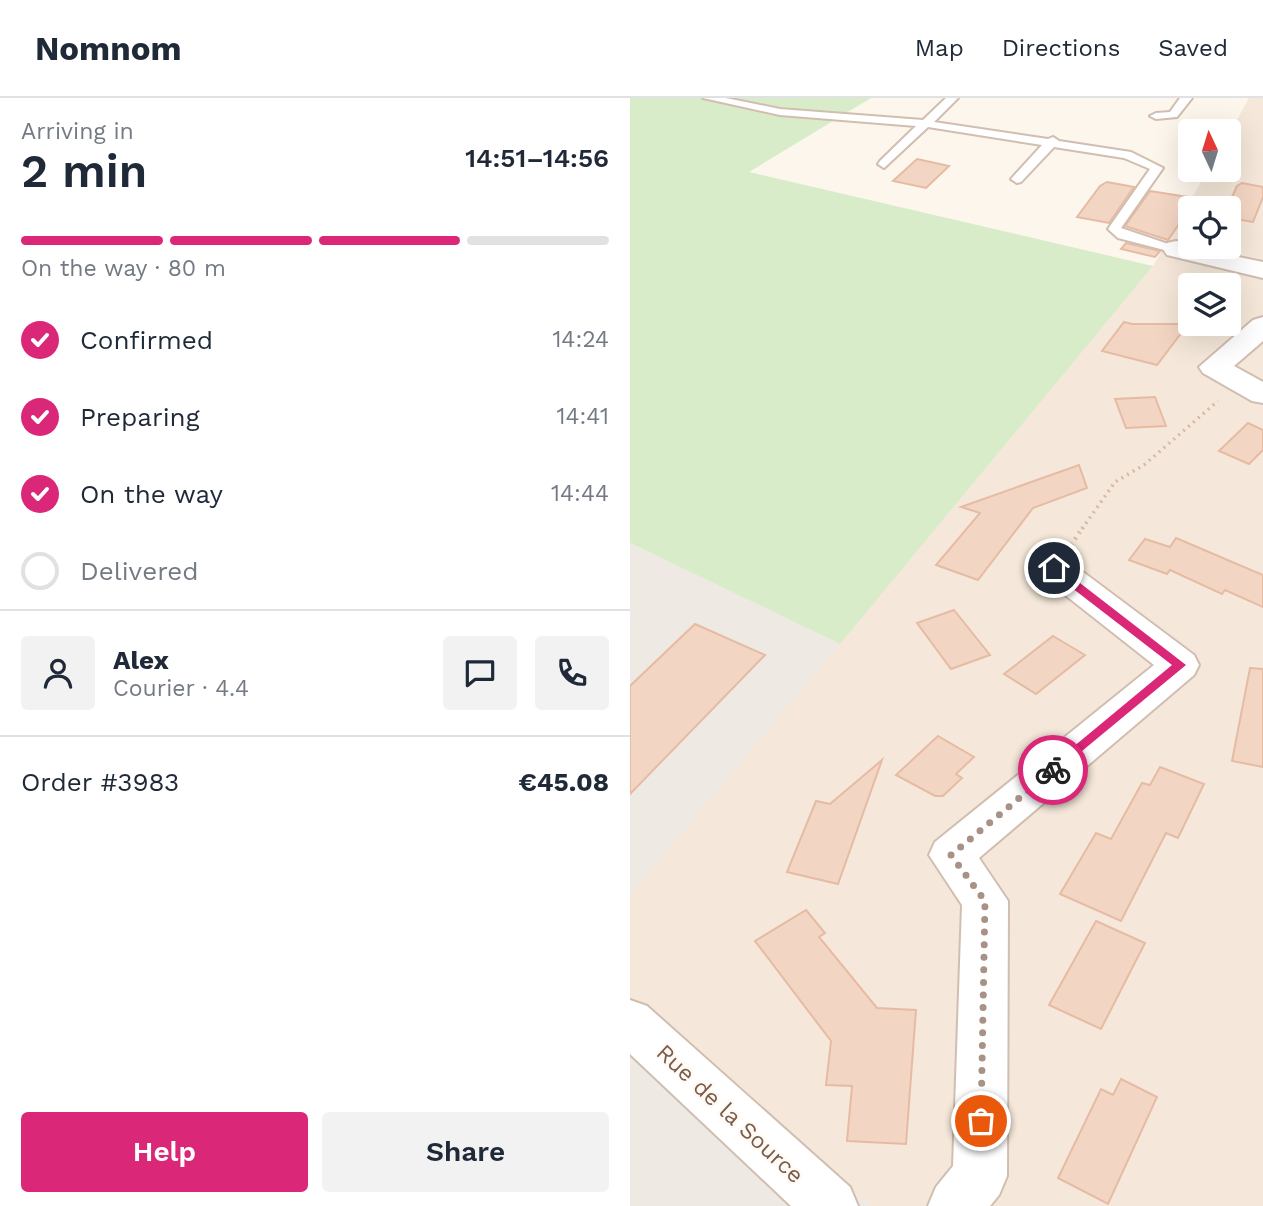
<!DOCTYPE html>
<html lang="en">
<head>
<meta charset="utf-8">
<style>
	body { margin:0; font-family:"Work Sans",sans-serif; background:#f2f2f3; color:#1f2937; height:100vh; display:flex; flex-direction:column; font-size:26px; white-space:nowrap }
	* { box-sizing:border-box; margin:0 }
	p { font-size:23px; color:#747a83 }
	.icon { flex:none; width:38px; height:38px; fill:none; stroke:currentColor; stroke-width:2; stroke-linecap:round; stroke-linejoin:round }
	.map { position:relative; flex:1; overflow:hidden }
	.drawer { display:flex; flex-direction:column; background:#fff; width:630px }
	.drawer>* { flex:none }
	.needle { width:46px; rotate:356deg }
	.fabs { position:absolute; left:548px; top:21px; display:grid; gap:14px }
	.fabs a { display:grid; place-items:center; width:63px; height:63px; border-radius:7px; background:#fff; box-shadow:0 7px 28px #0002; font-size:35px }
	.pin { position:absolute; display:grid; place-items:center; width:60px; height:60px; color:#fff; margin:-30px; border:4px solid #fff; border-radius:50%; box-shadow:0 2px 7px #0007 }
	.courier { position:absolute; display:grid; place-items:center; width:70px; height:70px; margin:-35px; border:5px solid #db2777; border-radius:50%; background:#fff; color:#222; box-shadow:0 2px 9px #0007 }
	.overview em { font-style:normal; font-weight:600 }
	.overview div { display:flex; flex-direction:column-reverse }
	.overview { display:flex; align-items:center; justify-content:space-between; height:119px; padding:0 21px }
	h1 { font-size:46px; font-weight:600; line-height:52px }
	.bar { display:grid; grid-template-columns:repeat(4,1fr); gap:10px 7px; align-content:center; height:84px; padding:0 21px }
	.bar i { height:9px; border-radius:5px; background:#e0e1e3 }
	.bar .selected { background:#db2777 }
	.bar p { grid-column:span 4 }
	.line { display:flex; align-items:center; gap:18px; padding:0 21px; border-top:2px solid #e0e1e3 }
	.line div { flex:1 }
	.round { display:grid; place-items:center; flex:none; width:74px; height:74px; border-radius:7px; background:#f2f2f3 }
	ol { padding:0 21px; list-style:none }
	li { display:flex; align-items:center; gap:21px; height:77px }
	li p { margin-inline-start:auto }
	li .icon { padding:7px; border-radius:50%; background:#db2777; color:#fff; stroke-width:4 }
	li:last-child { color:#747a83 }
	li i { width:38px; height:38px; border:4px solid #e0e1e3; border-radius:50% }
	.action { display:flex; gap:14px; margin-top:auto; padding:14px 21px }
	.action a { flex:1; height:80px; border-radius:7px; background:#db2777; color:#fff; font-size:28px; font-weight:600; line-height:80px; text-align:center }
	.action a+a { background:#f2f2f3; color:#1f2937 }
	header { display:flex; align-items:center; gap:42px; box-sizing:border-box; height:98px; padding:0 35px; background:#fff; border-bottom:2px solid #e0e1e3 }
	header strong { font-size:33px }
	nav { display:flex; gap:38px; margin-inline-start:auto; font-size:24px }
	main { display:flex; flex:1; min-height:0 }
	.map>svg:first-child { display:block }
</style>
</head>
<body>
<header>
<strong>Nomnom</strong>
<nav><a>Map</a><a>Directions</a><a>Saved</a></nav>
</header>
<main>
<section class="drawer">
<div class="overview"><div><h1>2 min</h1><p>Arriving in</p></div><em>14:51–14:56</em></div>
<div class="bar"><i class="selected"></i><i class="selected"></i><i class="selected"></i><i></i><p>On the way · 80 m</p></div>
<ol>
<li><svg class="icon" aria-label="check" viewBox="0 0 24 24"><path d="M5 12l5 5 9-10"/></svg>Confirmed<p>14:24</p></li>
<li><svg class="icon" aria-label="check" viewBox="0 0 24 24"><path d="M5 12l5 5 9-10"/></svg>Preparing<p>14:41</p></li>
<li><svg class="icon" aria-label="check" viewBox="0 0 24 24"><path d="M5 12l5 5 9-10"/></svg>On the way<p>14:44</p></li>
<li><i></i>Delivered</li>
</ol>
<div class="line" style="height:126px"><a class="round"><svg class="icon" aria-label="person" viewBox="0 0 24 24"><circle cx="12" cy="8" r="4"/><path d="M4 21q1-7 8-7t8 7"/></svg></a><div><b>Alex</b><p>Courier · 4.4</p></div><a class="round"><svg class="icon" aria-label="chat" viewBox="0 0 24 24"><path d="M4 5h16v11H9l-5 4z"/></svg></a><a class="round"><svg class="icon" aria-label="phone" viewBox="0 0 24 24"><path d="M5 4h4l2 5-3 2q2 4 5 5l2-3 5 2v4C11 20 4 13 5 4z"/></svg></a></div>
<div class="line" style="height:91px"><div>Order #3983</div><b>€45.08</b></div>
<div class="action"><a>Help</a><a>Share</a></div>
</section>
<div class="map">
<svg width="633" height="1108" viewBox="0 0 633 1108">
	<rect width="100%" height="100%" fill="#fdf6ec"/>
	<path fill="#f5e8da" fill-rule="evenodd" d="M619 0H633V1108H240L0 917V797L523 168 578 72H598L599 36ZM560 110H598V149H560ZM560 187H598V226H560Z"/>
	<path fill="#efe9e4" d="M0 445 210 546 0 797Z
		M0 917 240 1108H0Z"/>
	<path fill="#d8ecc9" d="M0 0H241L119 74 523 168 210 546 0 445Z"/>
	<path fill="#f3d5c3" stroke="#e6bba3" stroke-width="2" d="M287 61 319 68 296 90 263 83Z
		M477 84 504 89 479 125 447 119 470 88Z
		M612 85 633 89V99L623 124 598 120 597 110 607 88Z
		M520 93 570 101 560 110 538 142 495 128Z
		M496 145 530 153 525 159 491 151Z
		M494 224 502 226H558L527 267 472 253Z
		M525 299 536 328 496 330 485 301Z
		M618 325 633 332V352L619 366 589 353Z
		M449 367 457 390 403 410 348 482 306 467 350 415 331 409Z
		M546 440 633 477V509L595 492 592 496 540 472 537 476 499 462 515 441 540 449Z
		M324 512 360 557 321 571 287 525Z
		M65 526 135 557 0 696V588Z
		M423 538 455 557 406 596 374 576Z
		M620 570 633 571V669L602 663Z
		M308 638 344 659 326 676 332 680 313 698H305L266 677Z
		M252 662 208 786 157 774 186 703 200 706Z
		M530 669 574 686 548 740 536 735 491 823 430 796 466 735 481 741 512 685 520 687Z
		M176 812 195 835 189 839 247 910 286 912 276 1046 217 1043 222 988 196 987 201 943 125 843Z
		M466 823 515 845 471 931 419 907Z
		M491 981 527 999 478 1106 428 1080 471 991 483 997Z"/>
	<g fill="none" stroke-linecap="round" stroke-linejoin="round">
		<defs>
			<path id="lane" d="M73 0H96L150 11 293 22 316 0H328L304 24 418 41 423 39 429 43 501 54 533 70 491 130 553 151 546 155 488 140 478 131 520 71 494 60 424 49 391 84 387 85 381 81 412 47 298 29 254 70 248 66 250 63 286 28 150 17Z
				M550 0H562L547 19 526 21 520 18 526 15 540 14Z"/>
			<path id="street" d="M546 143 560 146V149L633 164V180L537 157 533 151 537 145Z
				M633 219V243L604 268 633 284V305L622 303 573 275 569 269 623 222Z
				M424 458 437 462 564 557 569 567 564 577 349 760 378 803 377 1078 369 1097 360 1108H298L306 1089 323 1068 332 807 299 757 305 744 524 567 411 478 406 470 411 462Z
				M0 902 17 908 220 1089 228 1108H161L0 956Z"/>
		</defs>
		<use href="#lane" stroke="#d1beb0" stroke-width="4"/>
		<use href="#street" stroke="#d1beb0" stroke-width="4"/>
		<path stroke="#d9b8a5" stroke-width="3.5" stroke-dasharray="2 4.5" stroke-linecap="butt" d="M452 431 485 384 514 367 588 303"/>
		<path stroke="#d9b8a5" stroke-width="4.5" stroke-dasharray="2 5" stroke-linecap="butt" d="M441 447 453 429"/>
		<use href="#lane" fill="#fff" fill-rule="evenodd"/>
		<use href="#street" fill="#fff" fill-rule="evenodd"/>
	</g>
	<path fill="#db2777" d="M420 468H428L556 567 423 677 417 672 419 669 542 567 420 473Z"/>
	<g fill="none" stroke-linecap="round" stroke-linejoin="round">
		<path stroke="#a89285" stroke-width="7" stroke-dasharray="0 12.6" d="M351 1023 355 803 321 757 423 672"/>
	</g>
	<g text-anchor="middle" dominant-baseline="central" stroke-width="5" stroke-linejoin="round" paint-order="stroke">
		<g font-size="23" fill="#7a5c4d" stroke="#fffaf3">
			<text transform="translate(100 1016) rotate(43)">Rue de la Source</text>
		</g>
	</g>
</svg>
<div class="fabs">
<a><svg class="needle" viewBox="-14 -14 28 28"><path d="M0-13l5 13h-10z" fill="#e53935"/><path d="M0 13l5-13h-10z" fill="#747a83"/></svg></a>
<a><svg class="icon" aria-label="locate" viewBox="0 0 24 24"><circle cx="12" cy="12" r="6"/><path d="M12 2v4M12 18v4M2 12h4M18 12h4"/></svg></a>
<a><svg class="icon" aria-label="layers" viewBox="0 0 24 24"><path d="M12 4l9 5-9 5-9-5zM3 14l9 5 9-5"/></svg></a>
</div>
<div class="pin" style="left:351px;top:1023px;background:#ea580c"><svg class="icon" aria-label="bag" viewBox="0 0 24 24"><path d="M5 8h14l-1 12H6zM9 8a3 3 0 0 1 6 0"/></svg></div>
<div class="pin" style="left:424px;top:470px;background:#1f2937"><svg class="icon" aria-label="home" viewBox="0 0 24 24"><path d="M3 11l9-7 9 7M6 9v11h12V9"/></svg></div>
<div class="courier" style="left:423px;top:672px"><svg class="icon" aria-label="bike" viewBox="0 0 24 24"><circle cx="6" cy="16" r="4"/><circle cx="18" cy="16" r="4"/><path d="M6 16l4-8h5l3 8M10 8l3 8H6M13 5h3"/></svg></div>
</div>
</main>
</body>
</html>
